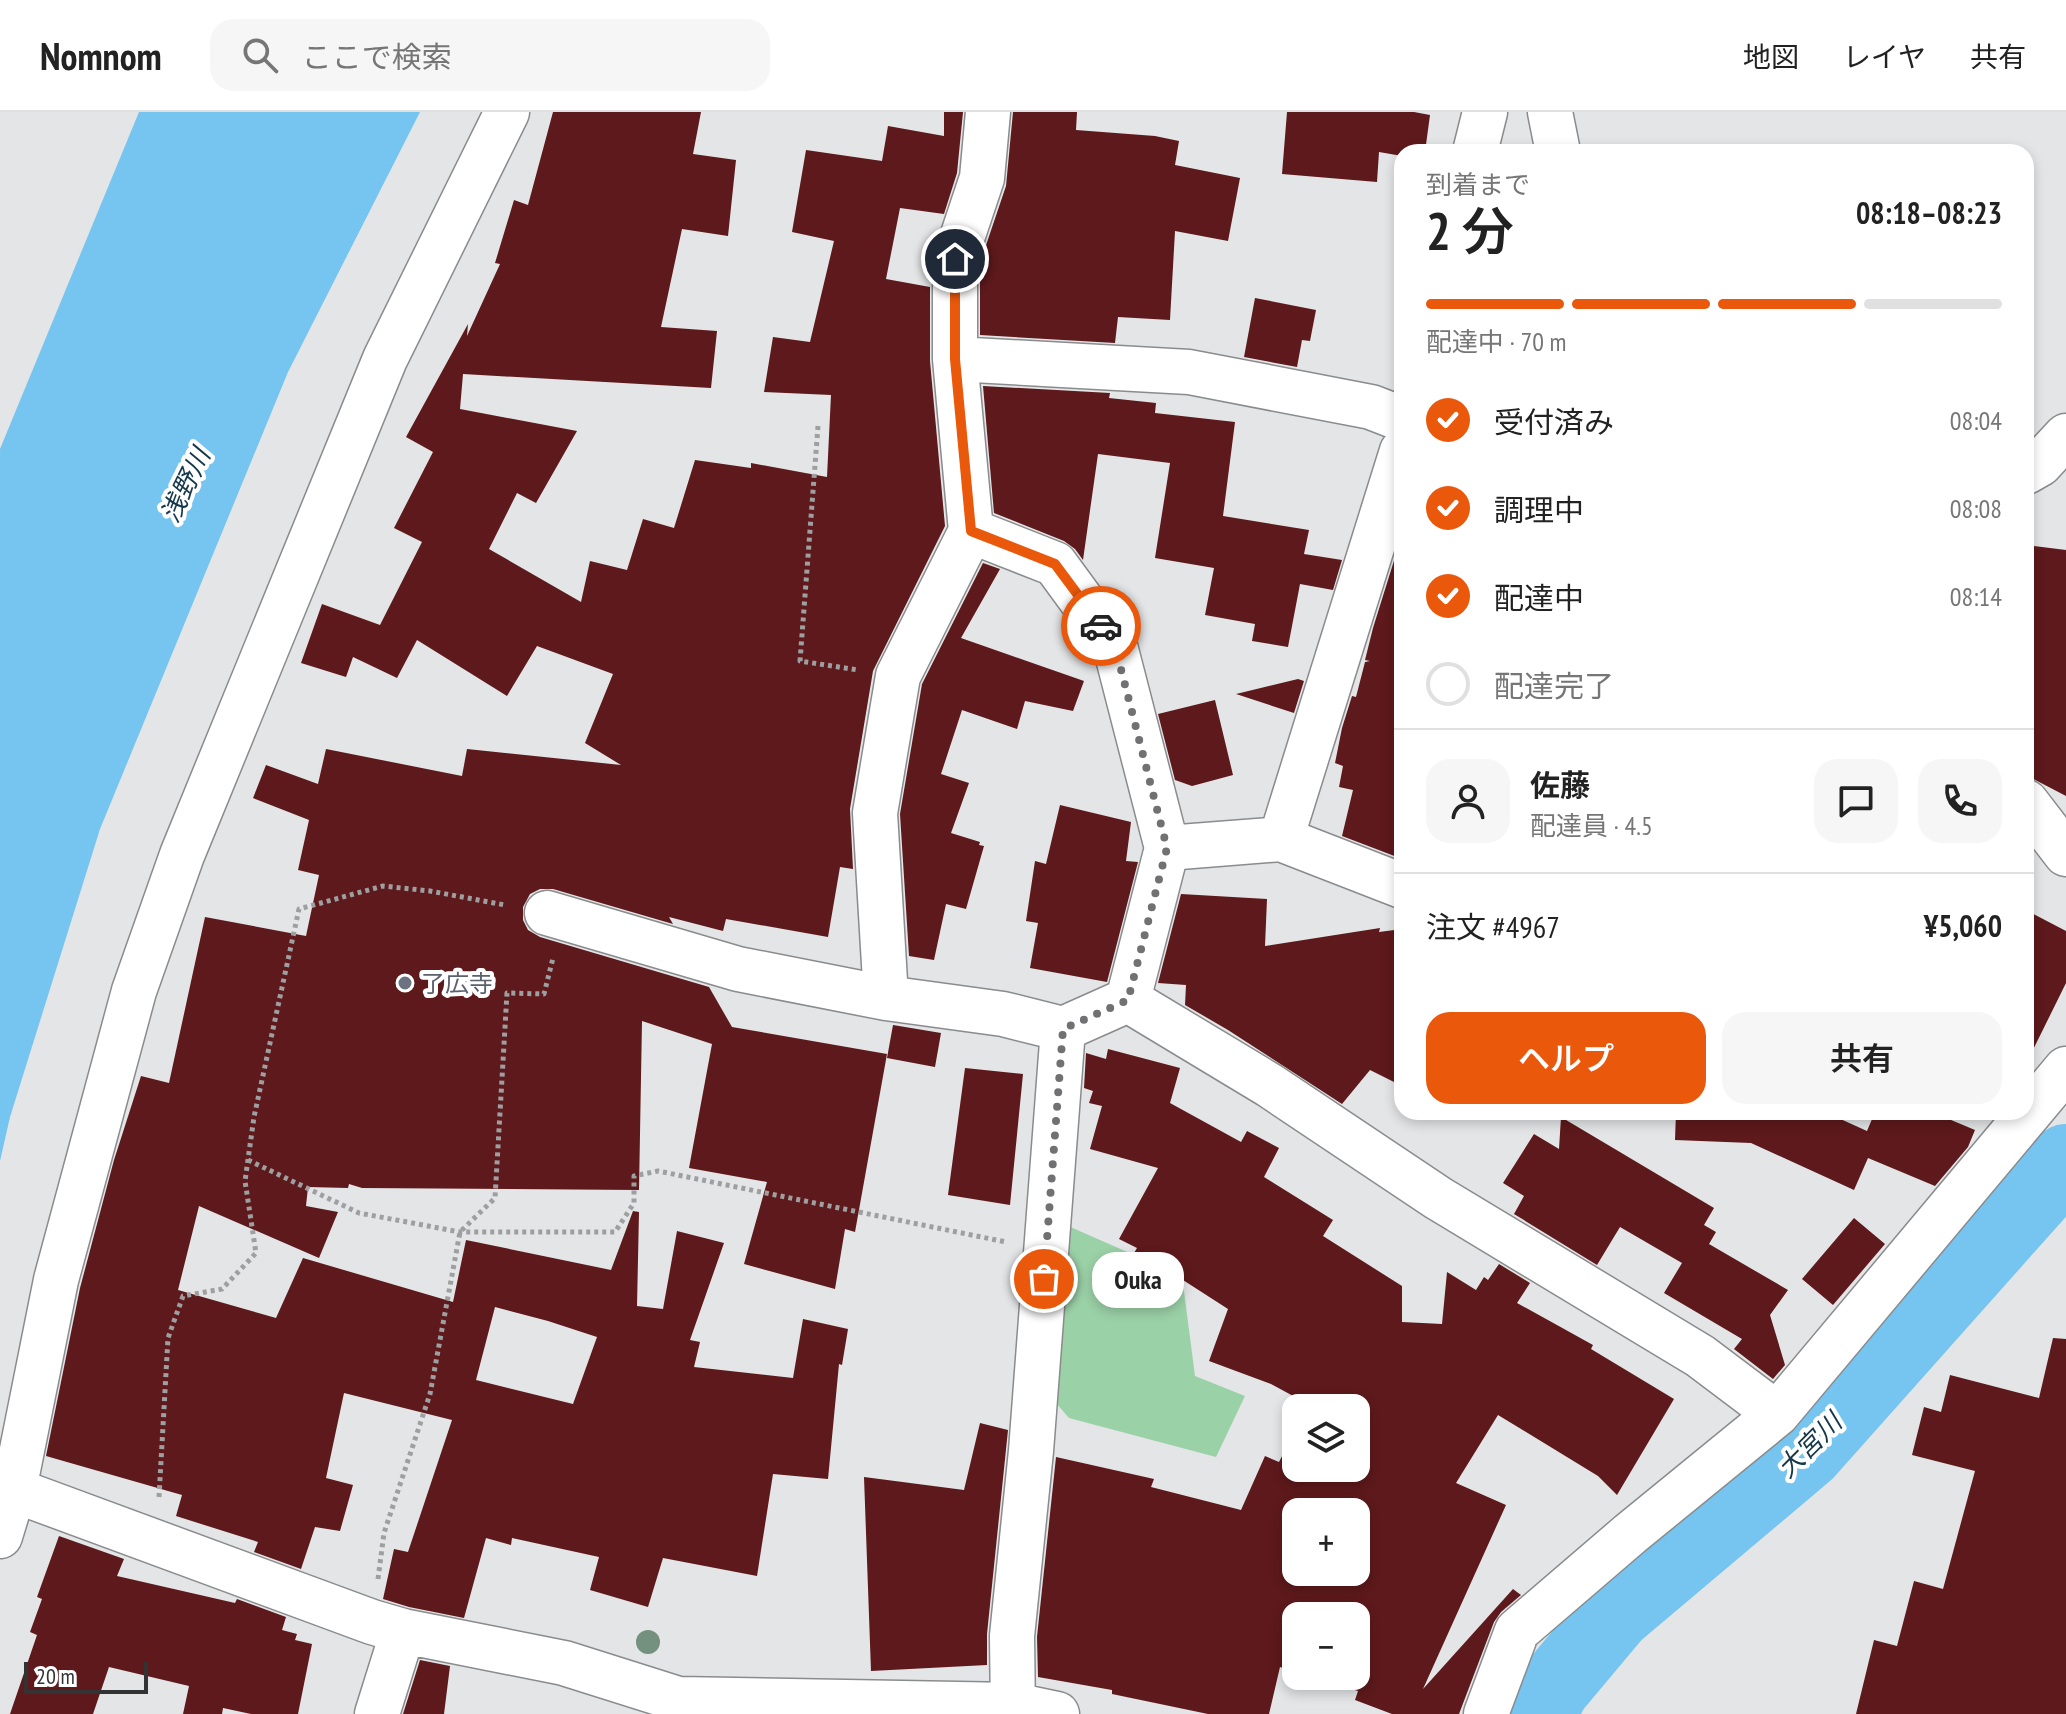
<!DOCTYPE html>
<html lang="ja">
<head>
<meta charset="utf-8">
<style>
	body { margin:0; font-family:"PT Sans Narrow","Noto Sans JP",sans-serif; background:#f6f6f6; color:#222; height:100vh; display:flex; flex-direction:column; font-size:30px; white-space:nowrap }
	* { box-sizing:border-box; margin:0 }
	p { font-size:26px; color:#767676 }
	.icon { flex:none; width:44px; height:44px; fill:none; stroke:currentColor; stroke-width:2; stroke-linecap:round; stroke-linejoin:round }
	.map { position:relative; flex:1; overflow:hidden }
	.side { position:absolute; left:1394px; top:32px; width:640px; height:976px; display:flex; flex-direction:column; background:#fff; border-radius:24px; box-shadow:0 4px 12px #0003 }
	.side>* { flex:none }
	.controls { position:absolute; left:1282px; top:1282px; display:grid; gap:16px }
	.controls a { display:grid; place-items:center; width:88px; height:88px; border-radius:16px; background:#fff; box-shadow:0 4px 12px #0003; font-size:40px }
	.scale { position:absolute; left:24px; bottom:20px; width:124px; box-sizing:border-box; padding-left:8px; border:4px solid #333334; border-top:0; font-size:22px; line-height:28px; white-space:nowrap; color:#333334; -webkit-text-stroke:6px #fff; paint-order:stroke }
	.pin { position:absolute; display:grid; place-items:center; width:68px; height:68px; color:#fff; margin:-34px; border:4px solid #fff; border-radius:50%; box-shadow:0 2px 8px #0007 }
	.courier { position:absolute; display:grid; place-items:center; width:80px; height:80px; margin:-40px; border:6px solid #ea580c; border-radius:50%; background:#fff; color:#222; box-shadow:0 2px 10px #0007 }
	.bubble { position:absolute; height:56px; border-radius:24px; background:#fff; box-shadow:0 4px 12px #0003; font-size:26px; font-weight:600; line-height:56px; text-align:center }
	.headline em { font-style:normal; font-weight:600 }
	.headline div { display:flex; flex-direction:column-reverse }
	.headline { display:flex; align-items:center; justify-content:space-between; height:136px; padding:0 32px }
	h1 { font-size:52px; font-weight:600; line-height:60px }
	.bar { display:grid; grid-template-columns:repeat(4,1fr); gap:12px 8px; align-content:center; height:96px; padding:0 32px }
	.bar i { height:10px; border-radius:6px; background:#e0e0e0 }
	.bar .on { background:#ea580c }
	.bar p { grid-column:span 4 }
	.line { display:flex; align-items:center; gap:20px; padding:0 32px; border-top:2px solid #e0e0e0 }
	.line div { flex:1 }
	.round { display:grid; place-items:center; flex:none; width:84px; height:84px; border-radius:24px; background:#f6f6f6 }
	ol { padding:0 32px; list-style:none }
	li { display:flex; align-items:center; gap:24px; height:88px }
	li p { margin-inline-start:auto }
	li .icon { padding:8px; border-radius:50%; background:#ea580c; color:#fff; stroke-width:4 }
	li:last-child { color:#767676 }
	li i { width:44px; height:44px; border:4px solid #e0e0e0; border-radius:50% }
	.cta { display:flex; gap:16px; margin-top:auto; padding:16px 32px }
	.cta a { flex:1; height:92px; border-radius:24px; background:#ea580c; color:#fff; font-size:32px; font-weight:600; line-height:92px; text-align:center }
	.cta a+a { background:#f6f6f6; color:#222 }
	header { display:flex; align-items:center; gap:48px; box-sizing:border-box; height:112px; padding:0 40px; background:#fff; border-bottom:2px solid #e0e0e0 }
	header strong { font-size:38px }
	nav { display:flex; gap:44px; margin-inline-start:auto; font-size:28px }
	.search { width:560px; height:72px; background:#f6f6f6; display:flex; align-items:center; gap:20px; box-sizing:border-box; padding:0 28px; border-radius:24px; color:#767676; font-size:30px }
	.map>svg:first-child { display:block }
</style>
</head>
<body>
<header>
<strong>Nomnom</strong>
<div class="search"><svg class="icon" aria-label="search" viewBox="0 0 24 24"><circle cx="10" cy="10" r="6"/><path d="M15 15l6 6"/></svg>ここで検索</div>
<nav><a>地図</a><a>レイヤ</a><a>共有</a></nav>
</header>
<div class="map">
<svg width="2066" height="1602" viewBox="0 0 2066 1602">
	<rect width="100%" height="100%" fill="#e3e5e7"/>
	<path fill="#9bd1a7" d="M1059 1110 1182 1164 1195 1264 1245 1284 1216 1345 1069 1306 1050 1284Z"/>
	<path fill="#76c4f0" d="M139 0H420L288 260 100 717 10 1005 0 1049V337Z"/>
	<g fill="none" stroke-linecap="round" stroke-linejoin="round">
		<path stroke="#76c4f0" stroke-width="74" d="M1539 1602 1553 1576 1615 1502 1807 1340 2066 1049"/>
	</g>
	<path fill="#5d191b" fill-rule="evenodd" d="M553 0H701L693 42 736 48 728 124 682 117 661 215 717 219 711 276 463 262 460 297 577 319 536 391 517 381 489 437 581 490 590 449 627 458 643 407 674 416 695 348 751 356V351L827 365 831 283 764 280 773 225 810 230 834 129 792 120 806 38 882 49 888 14 944 24V0H963L957 61 944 102 900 96 886 167 930 175V249L945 414 873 559 850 697 853 757 840 755 828 825 726 807 723 819 669 805 673 812 553 777H540L530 782 523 795V808L528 818 540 825 709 875 732 915 887 942 855 1120 845 1117 835 1177 744 1152 767 1070 689 1056 712 932 642 909 639 1078 362 1076 349 1072 348 1076 308 1075 306 1094 338 1100 319 1146 199 1094 178 1178 276 1206 303 1146 453 1190 466 1128 611 1158 633 1099 639 1100 637 1194 663 1197 677 1119 724 1131 690 1228 700 1230 694 1255 793 1266 803 1207 848 1217 842 1253 839 1252 828 1367 773 1362 757 1464 663 1446 648 1495 590 1478 599 1445 512 1426 511 1433 486 1426 464 1506 409 1495 383 1487 394 1437 408 1440 452 1308 344 1281 326 1366 353 1373 340 1419 315 1415 301 1457 254 1440 258 1430 176 1404 182 1383 46 1344 80 1176 114 1048 141 964 169 971 205 805 306 824 319 763 298 758 309 708 253 686 266 653 318 672 326 637 462 664 467 637 621 653 585 631 613 562 537 534 507 584 417 528 397 566 353 545 346 565 301 551 322 492 380 513 422 430 394 416 433 340 406 325 468 212 467 224 500 152 495 151 514 88 528 93ZM495 1195 548 1209 597 1225 573 1292 476 1268Z
		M1013 0H1077L1076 18 1155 24 1179 29 1175 53 1240 66 1228 129 1175 119 1170 208 1118 205 1115 231 980 223V151L1006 74Z
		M1287 0H1414L1430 3 1425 40H1402V44L1379 40 1377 70 1282 62Z
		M1255 186 1316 198 1310 229 1302 228 1297 255 1244 245Z
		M983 274 1110 281 1109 286 1156 291 1155 301 1235 310 1223 404 1309 418 1304 442 1342 448 1333 478 1300 472 1288 535 1252 529 1255 512 1205 503 1214 456 1155 446 1170 351 1098 342 1083 448 1075 437 1064 429 994 401Z
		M1402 423V724L1397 745 1342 724 1353 678 1339 675 1343 654 1335 651 1342 616 1352 584 1356 585 1365 550 1370 549 1365 548 1373 516Z
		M2026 433 2066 438V684L2026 663Z
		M983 451 1000 457 961 526 1084 569 1073 599 1025 589 1017 617 962 598 941 662 969 671 951 721 980 730 979 733 984 734 966 797 946 792 934 848 909 844 900 702 922 572Z
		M1298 567 1304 569 1294 601 1236 582Z
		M1215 588 1233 663 1192 674 1175 668 1158 602Z
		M1060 693 1131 710 1126 749 1138 750 1107 870 1030 856 1038 811 1026 809 1035 749 1046 752Z
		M1181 782 1267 787 1265 834 1380 816 1379 820 1402 817V974L1370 958 1342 992 1228 918 1185 893 1186 873 1158 871Z
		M2026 798 2066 819V871L2026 952Z
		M893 913 941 921 935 955 887 946Z
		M1108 937 1180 956 1170 991 1241 1030 1247 1019 1279 1036 1264 1065 1333 1108 1323 1124 1402 1174V1210L1442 1212 1447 1160 1476 1178 1484 1165 1488 1168 1499 1152 1530 1171 1517 1191 1593 1233 1591 1237 1674 1287 1617 1383 1598 1364 1498 1303 1456 1371 1506 1393 1423 1577 1513 1477 1521 1483 1501 1500 1494 1510 1459 1602H1392L1355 1588 1358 1579 1310 1564H1356V1504H1296V1560L1280 1555 1269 1602H1208L1112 1582V1578L1038 1565 1037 1525 1056 1345 1154 1367 1151 1375 1241 1398 1265 1344 1279 1350 1296 1317V1356H1356V1296H1306L1308 1292 1271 1272 1209 1249 1228 1197 1169 1159 1166 1165 1131 1146 1137 1136 1119 1127 1158 1056 1090 1037 1102 994 1089 991 1093 979 1084 976 1086 941 1106 947ZM1296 1400H1356V1460H1296Z
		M965 956 1023 962 1010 1093 948 1083Z
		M1676 1000H1825L1867 1019 1875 1000H1932L1975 1018 1968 1035 1935 1074 1868 1046 1854 1078 1751 1031 1675 1028Z
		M1561 1005 1714 1096 1704 1113 1716 1120 1709 1132 1788 1178 1770 1203 1785 1253 1773 1267 1734 1237 1742 1227 1664 1181 1682 1151 1620 1115 1597 1153 1514 1102 1524 1084 1503 1071 1534 1022 1559 1037Z
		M1854 1106 1885 1132 1833 1193 1802 1167Z
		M2053 1226 2066 1227V1602H1856L1874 1528 1897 1534 1914 1469 1943 1477 1975 1359 1912 1343 1924 1295 1941 1300 1950 1263 2039 1286Z
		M980 1311 1008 1318 987 1522V1553L871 1559 864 1365 964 1378Z
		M59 1424 124 1447 117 1464 235 1491 237 1487 286 1505 282 1518 297 1522 295 1528 312 1532 298 1602H251L223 1596 222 1602H183L189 1574 109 1555 93 1602H10L37 1523 30 1520 42 1487 37 1485Z
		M420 1548 450 1554 444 1602H403Z"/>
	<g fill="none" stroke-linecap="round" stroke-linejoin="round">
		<defs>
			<path id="minor" d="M988 0 982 66 955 147V247L1189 260 1371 295 1402 307
				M1550 0 1558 40
				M1475 40 1485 0
				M955 247 971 419 1055 452 1115 534 1167 736 1128 888
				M2026 360 2040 352 2066 324
				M2026 690 2066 742
				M1281 727 1402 339
				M1167 736 1281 727 1402 774
				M547 801 738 857 886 886 1003 902 1063 917 1128 888
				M886 886 875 701 898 564 971 419
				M1128 888 1269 973 1438 1086 1700 1244 1777 1302
				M0 1376 14 1378 372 1510 403 1519 564 1551 678 1587 1014 1593 1057 1602
				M0 1424 14 1378 56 1168 134 879 182 743 385 247 507 0
				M377 1602 403 1519
				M1013 1602 1012 1524 1031 1339 1063 917
				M1486 1602 1517 1519 1630 1422 1777 1302 2066 957"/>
		</defs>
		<use href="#minor" stroke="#8a8b8d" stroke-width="47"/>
		<path stroke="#9e9fa1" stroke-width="5" stroke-dasharray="4 4" stroke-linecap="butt" d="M818 314 800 549 858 558
			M248 1048 359 1101 460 1120H615L634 1091V1064L658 1059 1006 1130
			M159 1385 168 1226 183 1184 222 1177 256 1141 245 1069 254 1005 299 797 383 774 430 779 505 793
			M378 1467 384 1421 430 1282 460 1120 495 1086 507 881 544 882 553 846"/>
		<use href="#minor" stroke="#fff" stroke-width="44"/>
	</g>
	<circle fill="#74907f" cx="648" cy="1530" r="12"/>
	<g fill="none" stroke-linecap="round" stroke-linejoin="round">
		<path stroke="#717173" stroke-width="8" stroke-dasharray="0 14.4" d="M1044 1167 1063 917 1128 888 1167 736 1115 534 1101 514"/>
		<path stroke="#ea580c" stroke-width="10" d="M955 147V247L971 419 1055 452 1101 514"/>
	</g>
	<circle fill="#6b7280" stroke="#fff" stroke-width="3" cx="405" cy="871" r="8"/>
	<g text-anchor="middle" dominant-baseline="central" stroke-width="8" stroke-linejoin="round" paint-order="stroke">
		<g font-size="24" fill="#5b616d" stroke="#fff" text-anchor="start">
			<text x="421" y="871">了広寺</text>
		</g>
		<g font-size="26" font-style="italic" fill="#143749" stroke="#fff">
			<text transform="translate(185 373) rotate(-64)">浅野川</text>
			<text transform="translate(1809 1333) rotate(-45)">大宮川</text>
		</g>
	</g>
</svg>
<div class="controls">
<a><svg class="icon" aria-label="layers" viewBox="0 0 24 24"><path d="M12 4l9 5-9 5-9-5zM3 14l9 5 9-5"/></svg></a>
<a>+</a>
<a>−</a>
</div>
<div class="scale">20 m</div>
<div class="pin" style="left:1044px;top:1167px;background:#ea580c"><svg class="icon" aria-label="bag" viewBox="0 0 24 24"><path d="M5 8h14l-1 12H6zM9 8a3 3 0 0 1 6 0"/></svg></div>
<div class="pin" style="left:955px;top:147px;background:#1f2937"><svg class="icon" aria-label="home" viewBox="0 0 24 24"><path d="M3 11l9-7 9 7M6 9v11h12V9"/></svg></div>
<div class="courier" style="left:1101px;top:514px"><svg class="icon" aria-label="car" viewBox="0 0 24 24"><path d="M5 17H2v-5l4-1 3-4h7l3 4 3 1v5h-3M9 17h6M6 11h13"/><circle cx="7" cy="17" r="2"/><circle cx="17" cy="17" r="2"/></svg></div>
<div class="bubble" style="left:1092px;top:1140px;width:92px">Ouka</div>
<section class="side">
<div class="headline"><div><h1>2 分</h1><p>到着まで</p></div><em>08:18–08:23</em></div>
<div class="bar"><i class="on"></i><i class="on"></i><i class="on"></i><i></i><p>配達中 · 70 m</p></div>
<ol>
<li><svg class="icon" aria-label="check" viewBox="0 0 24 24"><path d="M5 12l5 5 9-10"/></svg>受付済み<p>08:04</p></li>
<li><svg class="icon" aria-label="check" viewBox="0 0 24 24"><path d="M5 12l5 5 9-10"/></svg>調理中<p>08:08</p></li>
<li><svg class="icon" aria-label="check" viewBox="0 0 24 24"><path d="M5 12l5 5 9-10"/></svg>配達中<p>08:14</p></li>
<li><i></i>配達完了</li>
</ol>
<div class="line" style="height:144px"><a class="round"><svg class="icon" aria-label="person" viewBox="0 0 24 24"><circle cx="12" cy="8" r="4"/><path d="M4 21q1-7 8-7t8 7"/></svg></a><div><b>佐藤</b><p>配達員 · 4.5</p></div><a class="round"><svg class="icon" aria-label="chat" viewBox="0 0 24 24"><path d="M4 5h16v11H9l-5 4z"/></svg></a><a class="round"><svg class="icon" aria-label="phone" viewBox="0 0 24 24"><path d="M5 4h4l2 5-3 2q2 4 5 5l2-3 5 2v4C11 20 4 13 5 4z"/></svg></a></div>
<div class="line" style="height:104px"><div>注文 #4967</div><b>¥5,060</b></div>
<div class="cta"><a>ヘルプ</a><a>共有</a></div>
</section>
</div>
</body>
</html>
